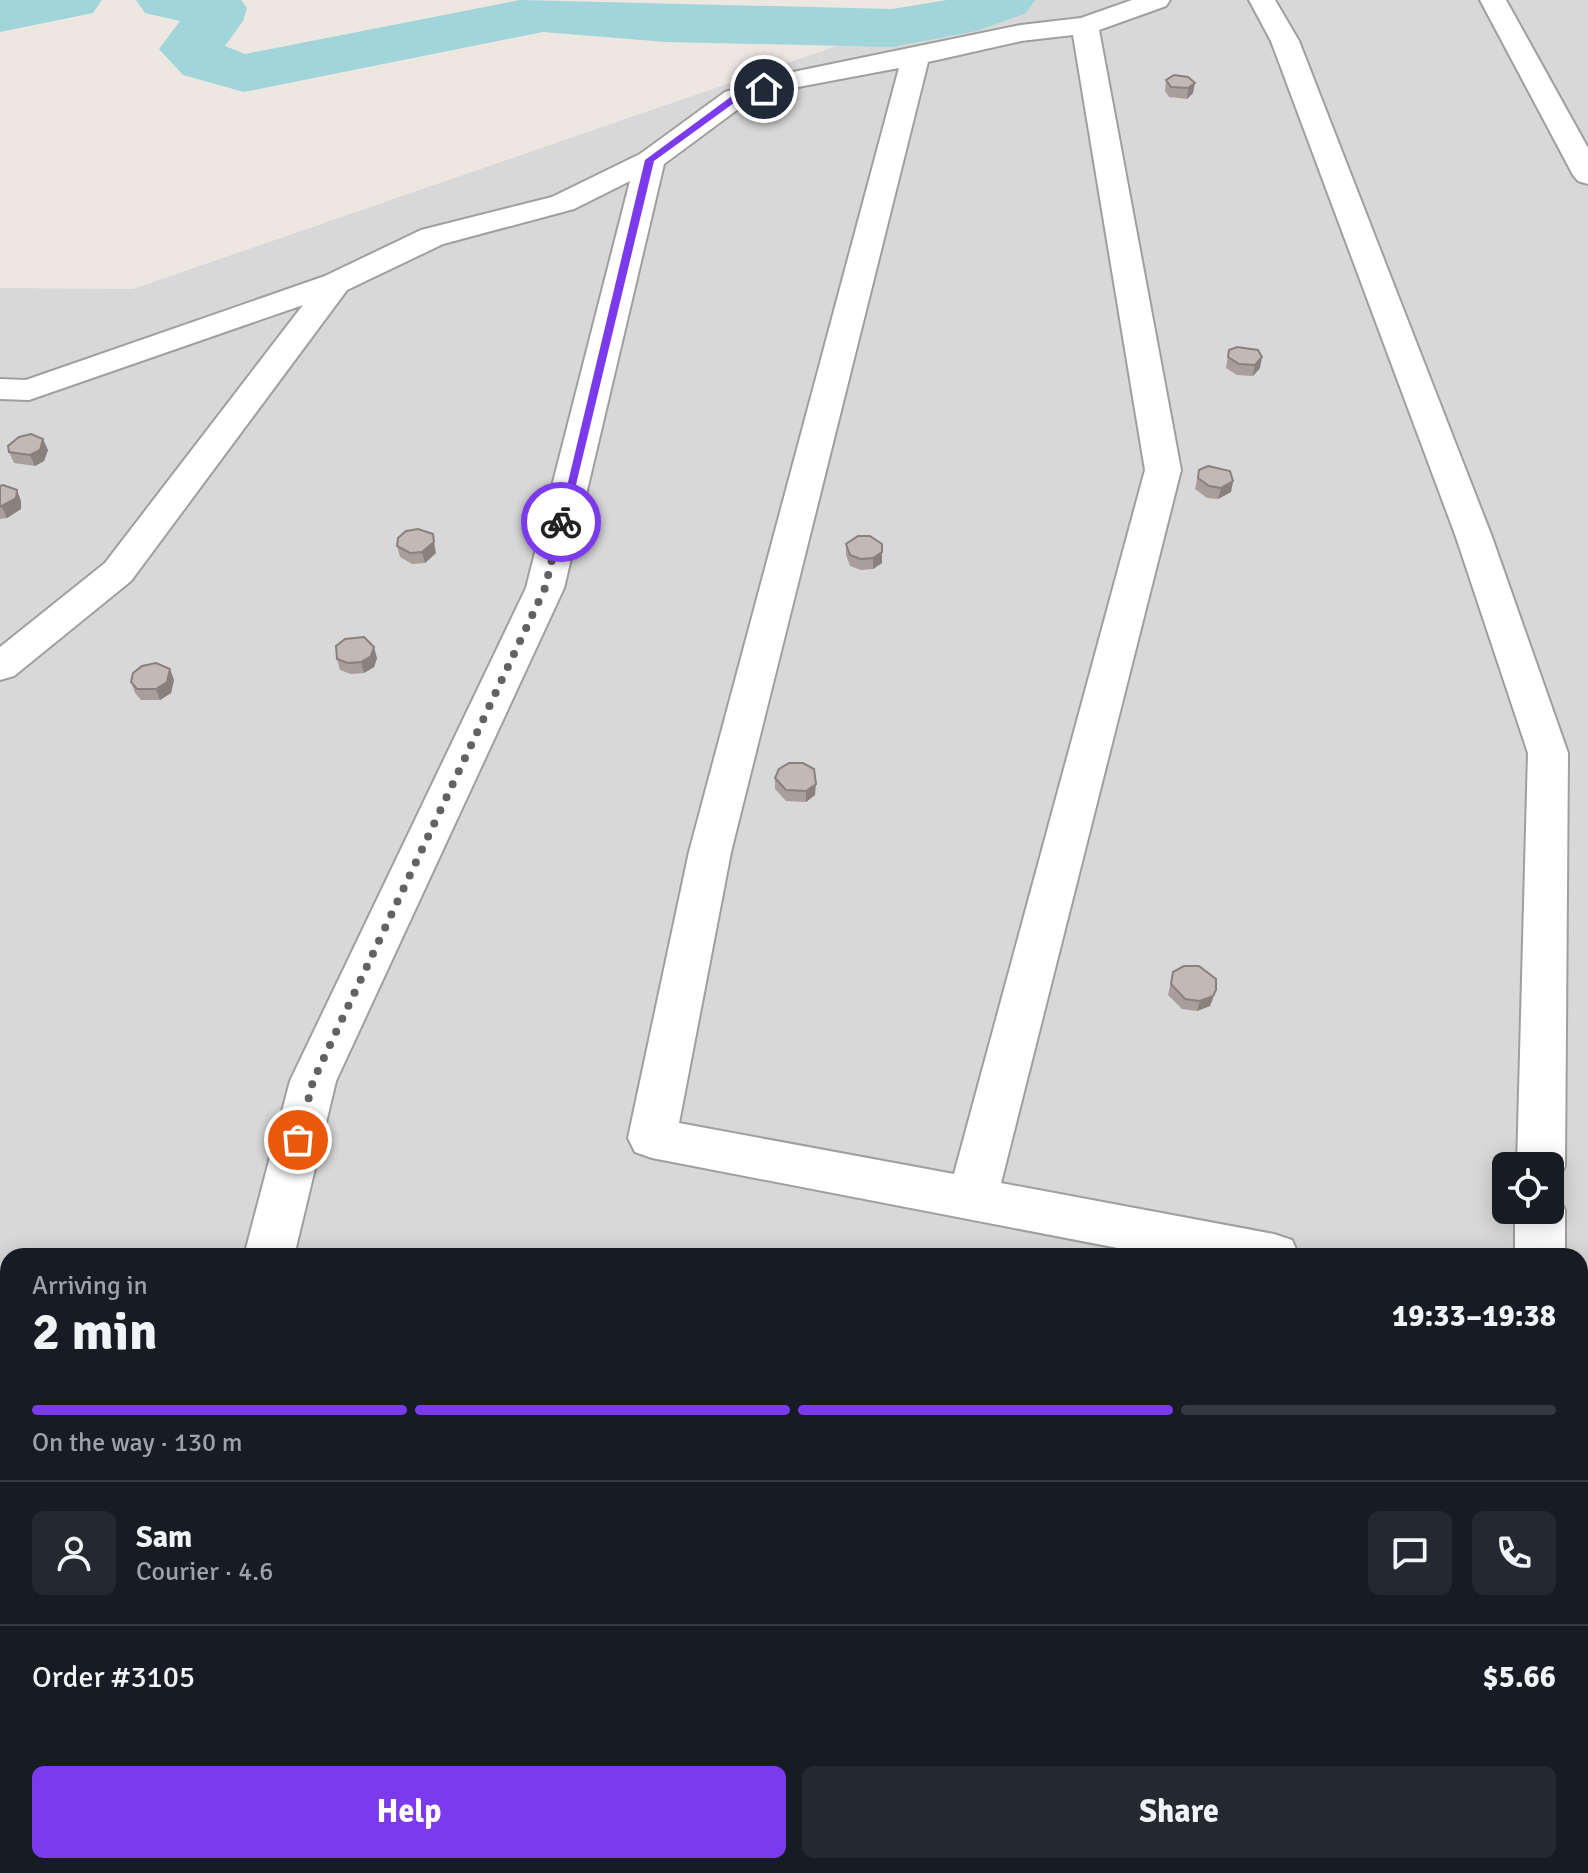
<!DOCTYPE html>
<html lang="en">
<head>
<meta charset="utf-8">
<style>
	body { margin:0; font-family:Signika,sans-serif; background:#242831; color:#f1f3f6; height:100vh; display:flex; flex-direction:column; font-size:30px; white-space:nowrap }
	* { box-sizing:border-box; margin:0 }
	p { font-size:26px; color:#9ea1a6 }
	.icon { flex:none; width:44px; height:44px; fill:none; stroke:currentColor; stroke-width:2; stroke-linecap:round; stroke-linejoin:round }
	.map { position:relative; flex:1; overflow:hidden }
	.sheet { position:absolute; left:0px; top:1248px; width:1588px; height:626px; display:flex; flex-direction:column; background:#171b24; border-radius:24px 24px 0 0; box-shadow:0 4px 20px #0003 }
	.sheet>* { flex:none }
	.buttons { position:absolute; left:1492px; top:1152px; display:grid; gap:16px }
	.buttons a { display:grid; place-items:center; width:72px; height:72px; border-radius:12px; background:#171b24; box-shadow:0 4px 20px #0003; font-size:40px }
	.pin { position:absolute; display:grid; place-items:center; width:68px; height:68px; color:#fff; margin:-34px; border:4px solid #fff; border-radius:50%; box-shadow:0 2px 8px #0007 }
	.courier { position:absolute; display:grid; place-items:center; width:80px; height:80px; margin:-40px; border:6px solid #7c3aed; border-radius:50%; background:#fff; color:#222; box-shadow:0 2px 10px #0007 }
	.overview em { font-style:normal; font-weight:700 }
	.overview div { display:flex; flex-direction:column-reverse }
	.overview { display:flex; align-items:center; justify-content:space-between; height:136px; padding:0 32px }
	h1 { font-size:52px; font-weight:700; line-height:60px }
	.bar { display:grid; grid-template-columns:repeat(4,1fr); gap:12px 8px; align-content:center; height:96px; padding:0 32px }
	.bar i { height:10px; border-radius:6px; background:#363941 }
	.bar .active { background:#7c3aed }
	.bar p { grid-column:span 4 }
	.line { display:flex; align-items:center; gap:20px; padding:0 32px; border-top:2px solid #363941 }
	.line div { flex:1 }
	.round { display:grid; place-items:center; flex:none; width:84px; height:84px; border-radius:12px; background:#242831 }
	.button { display:flex; gap:16px; margin-top:auto; padding:16px 32px }
	.button a { flex:1; height:92px; border-radius:12px; background:#7c3aed; color:#fff; font-size:32px; font-weight:700; line-height:92px; text-align:center }
	.button a+a { background:#242831; color:#f1f3f6 }
	.map>svg:first-child { display:block }
</style>
</head>
<body>
<div class="map">
<svg width="1588" height="1873" viewBox="0 0 1588 1873">
	<rect width="100%" height="100%" fill="#ede7e1"/>
	<path fill="#d9d8d8" fill-rule="evenodd" d="M970 0H1588V1873H0V288L133 289ZM1506 1166H1550V1210H1506ZM8 1256H1580V1866H8Z"/>
	<g fill="none" stroke-linecap="round" stroke-linejoin="round">
		<path fill="#a1d5da" fill-rule="evenodd" d="M0 0H102L93 13 0 32Z
			M136 0H241L247 8 243 21 225 46 245 54 520 0 892 9 947 0H1035L1026 13 977 31 892 47 666 42 543 32 244 92 183 75 159 49 180 21 145 13Z"/>
		<defs>
			<path id="street" d="M1132 0H1170L1166 6 1099 30 1181 470 1001 1183 1274 1234 1292 1240 1299 1256H1159L652 1158 635 1152 628 1138 689 852 899 68 798 87 745 104 664 164 564 588 336 1081 294 1256H244L290 1081 526 588 630 181 574 209 443 244 347 290 131 581 14 676 0 680V647L105 563 303 305 29 400 0 399V379L26 380 325 276 421 230 552 197 640 154 725 92 793 72 1021 25 1081 18ZM1073 35 1145 470 954 1174 679 1123 731 852 928 62 1021 41Z
				M1249 0H1275L1299 41 1492 537 1568 753 1565 1166 1558 1181 1550 1183V1166H1517L1528 753 1456 537 1271 41Z
				M1480 0H1506L1588 148V184L1578 181 1573 175Z
				M1550 1192 1557 1195 1565 1210V1256H1515V1210H1550Z
				M1580 1291 1588 1292V1338L1580 1337Z
				M0 1650 8 1653V1711L0 1708Z
				M442 1866H518L521 1873H445Z"/>
		</defs>
		<use href="#street" stroke="#9f9f9f" stroke-width="4"/>
		<use href="#street" fill="#fff" fill-rule="evenodd"/>
	</g>
	<path fill="#a99e9b" d="M1174 75 1193 93 1187 99 1169 97 1165 91 1166 80Z
		M1229 350 1260 368 1253 376 1237 375 1226 368Z
		M48 450 44 461 35 466 14 463 9 452Z
		M1199 470 1233 481 1231 492 1218 499 1207 498 1195 489Z
		M0 486 21 501V509L7 518 0 519Z
		M858 536 882 563 873 569 861 570 850 566 846 555V544Z
		M397 546 436 553 425 563 412 564 400 557Z
		M377 658 374 667 364 673 351 674 340 670 337 659Z
		M174 680 171 693 160 700H141L135 693 131 682Z
		M775 778 815 795 806 802 786 801 775 789Z
		M1173 972 1216 990 1210 1006 1197 1011 1182 1009 1168 995Z"/>
	<path fill="#89817e" d="M1195 83 1193 93 1187 99 1188 88Z
		M1262 357 1260 368 1253 376 1255 365Z
		M43 439 48 450 44 461 35 466 30 455Z
		M1233 481 1231 492 1218 499 1221 488Z
		M17 490 21 501V509L7 518 2 507Z
		M434 542 436 553 425 563 422 552Z
		M882 552V563L873 569V558Z
		M374 647 377 658 374 667 364 673 361 662Z
		M170 669 174 680 171 693 160 700 156 689Z
		M816 784 815 795 806 802V791Z
		M1216 990 1210 1006 1197 1011 1200 1001Z"/>
	<path fill="#c4b8b4" stroke="#89817e" stroke-width="2" d="M1174 75 1188 77 1195 83 1188 88 1171 87 1166 80Z
		M1237 347 1258 350 1262 357 1255 365 1239 364 1228 357 1229 350Z
		M31 434 43 439 40 450 30 455 9 452 8 446 19 437Z
		M1208 466 1230 471 1233 481 1221 488 1209 486 1198 478 1199 470Z
		M3 485 17 490 16 498 0 507V486Z
		M418 529 433 534 434 542 422 552 410 553 397 546 398 538 406 531Z
		M858 536H870L882 544V552L873 558 861 559 850 555 846 544Z
		M364 637 374 647 371 656 361 662 348 663 337 659 336 646 345 639Z
		M156 663 170 669 167 682 156 689H137L131 682 133 673 142 666Z
		M789 763H803L814 769 816 784 806 791 786 790 775 778 779 769Z
		M1184 966H1199L1216 979V990L1213 996 1200 1001 1185 999 1171 984 1173 972Z"/>
	<path fill="#7c3aed" d="M761 87 768 89 738 100 654 161 567 522 558 524 645 160 732 96Z"/>
	<g fill="none" stroke-linecap="round" stroke-linejoin="round">
		<path stroke="#646260" stroke-width="8" stroke-dasharray="0 14.4" d="M298 1140 313 1081 545 588 561 522"/>
	</g>
</svg>
<div class="buttons">
<a><svg class="icon" aria-label="locate" viewBox="0 0 24 24"><circle cx="12" cy="12" r="6"/><path d="M12 2v4M12 18v4M2 12h4M18 12h4"/></svg></a>
</div>
<div class="pin" style="left:298px;top:1140px;background:#ea580c"><svg class="icon" aria-label="bag" viewBox="0 0 24 24"><path d="M5 8h14l-1 12H6zM9 8a3 3 0 0 1 6 0"/></svg></div>
<div class="pin" style="left:764px;top:89px;background:#1f2937"><svg class="icon" aria-label="home" viewBox="0 0 24 24"><path d="M3 11l9-7 9 7M6 9v11h12V9"/></svg></div>
<div class="courier" style="left:561px;top:522px"><svg class="icon" aria-label="bike" viewBox="0 0 24 24"><circle cx="6" cy="16" r="4"/><circle cx="18" cy="16" r="4"/><path d="M6 16l4-8h5l3 8M10 8l3 8H6M13 5h3"/></svg></div>
<section class="sheet">
<div class="overview"><div><h1>2 min</h1><p>Arriving in</p></div><em>19:33–19:38</em></div>
<div class="bar"><i class="active"></i><i class="active"></i><i class="active"></i><i></i><p>On the way · 130 m</p></div>
<div class="line" style="height:144px"><a class="round"><svg class="icon" aria-label="person" viewBox="0 0 24 24"><circle cx="12" cy="8" r="4"/><path d="M4 21q1-7 8-7t8 7"/></svg></a><div><b>Sam</b><p>Courier · 4.6</p></div><a class="round"><svg class="icon" aria-label="chat" viewBox="0 0 24 24"><path d="M4 5h16v11H9l-5 4z"/></svg></a><a class="round"><svg class="icon" aria-label="phone" viewBox="0 0 24 24"><path d="M5 4h4l2 5-3 2q2 4 5 5l2-3 5 2v4C11 20 4 13 5 4z"/></svg></a></div>
<div class="line" style="height:104px"><div>Order #3105</div><b>$5.66</b></div>
<div class="button"><a>Help</a><a>Share</a></div>
</section>
</div>
</body>
</html>
